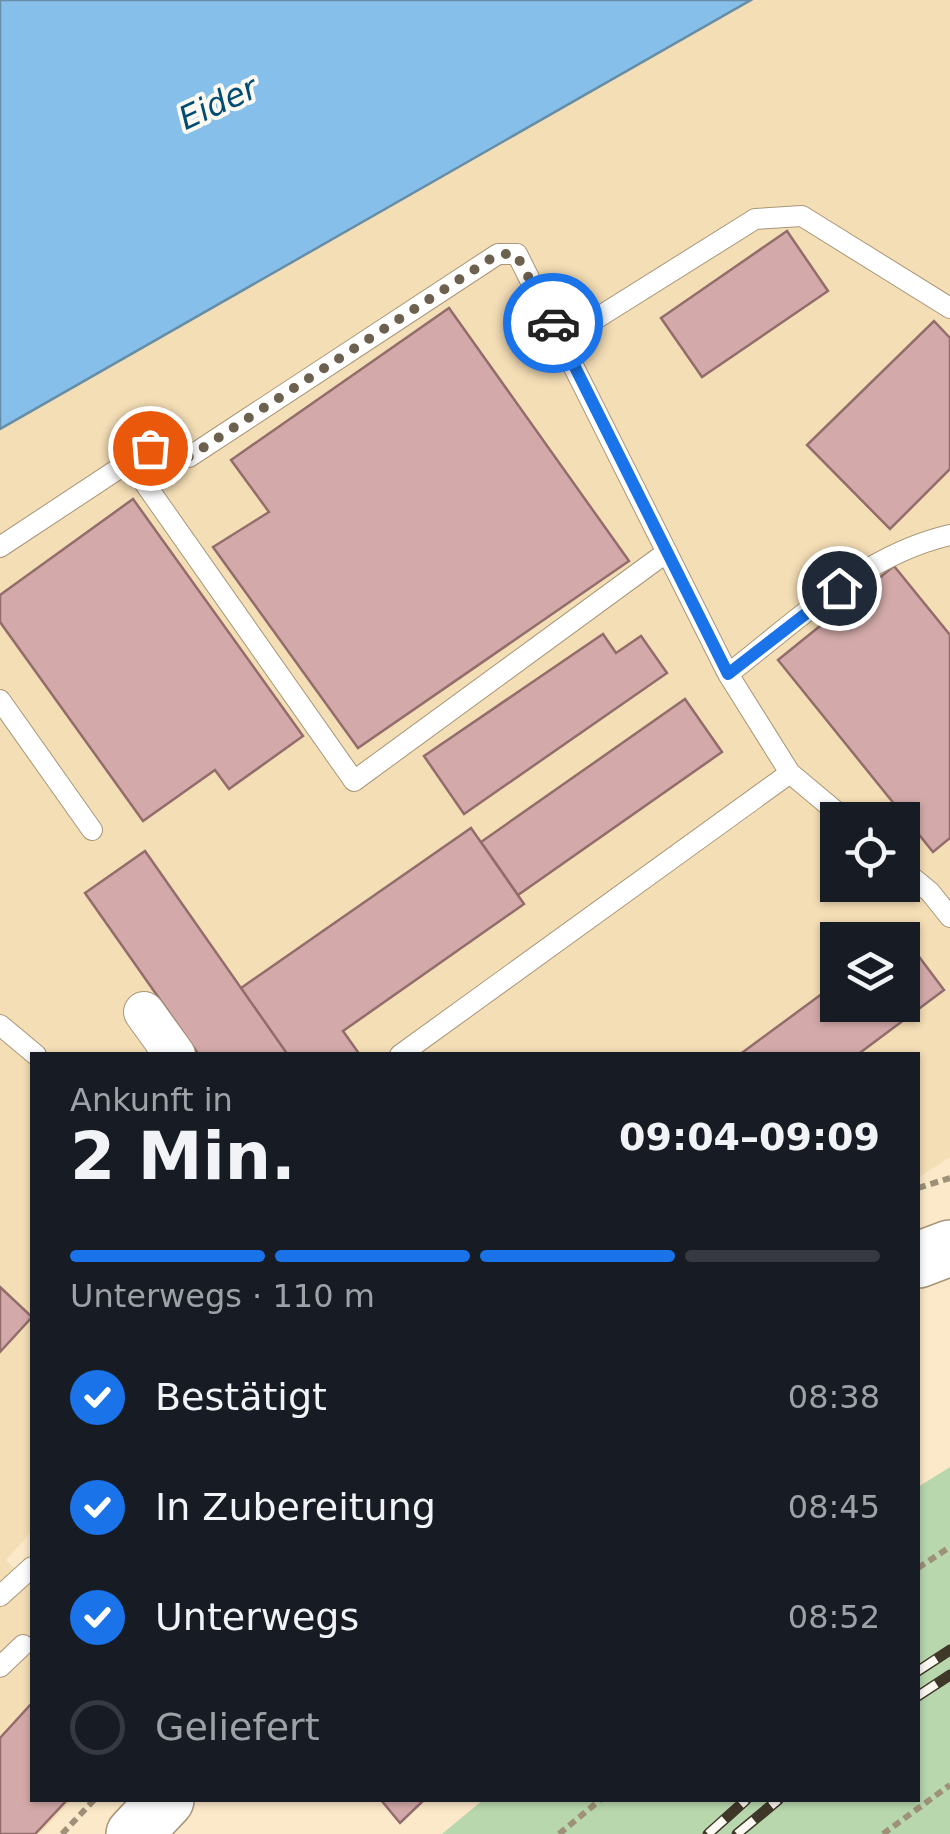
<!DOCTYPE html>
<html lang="de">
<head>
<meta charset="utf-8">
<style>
	body { margin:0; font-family:"DejaVu Sans",sans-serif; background:#20242c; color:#f1f3f6; height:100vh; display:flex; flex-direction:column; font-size:38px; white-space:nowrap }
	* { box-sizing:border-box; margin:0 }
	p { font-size:32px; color:#9ea1a6 }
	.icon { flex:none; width:55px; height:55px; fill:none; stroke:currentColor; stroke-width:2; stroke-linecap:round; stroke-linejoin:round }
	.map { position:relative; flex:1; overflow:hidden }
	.details { position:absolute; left:30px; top:1052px; width:890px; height:750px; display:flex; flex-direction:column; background:#171b24; border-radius:0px; box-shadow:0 2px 8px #0004 }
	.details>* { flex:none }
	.tools { position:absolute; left:820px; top:802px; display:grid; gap:20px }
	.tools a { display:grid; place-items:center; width:100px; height:100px; border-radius:0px; background:#171b24; box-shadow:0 2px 8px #0004; font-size:50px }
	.pin { position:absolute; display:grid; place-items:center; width:85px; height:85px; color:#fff; margin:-42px; border:5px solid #fff; border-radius:50%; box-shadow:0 2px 10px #0007 }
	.courier { position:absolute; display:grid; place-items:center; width:100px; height:100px; margin:-50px; border:8px solid #1a73e8; border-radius:50%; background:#fff; color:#222; box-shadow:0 2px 12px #0007 }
	.headline em { font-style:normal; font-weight:800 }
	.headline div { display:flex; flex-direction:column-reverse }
	.headline { display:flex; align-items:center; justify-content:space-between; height:170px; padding:0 40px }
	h1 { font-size:65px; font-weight:800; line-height:75px }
	.bar { display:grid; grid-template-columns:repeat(4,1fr); gap:15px 10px; align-content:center; height:120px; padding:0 40px }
	.bar i { height:12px; border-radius:8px; background:#363941 }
	.bar .on { background:#1a73e8 }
	.bar p { grid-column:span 4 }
	ol { padding:0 40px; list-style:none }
	li { display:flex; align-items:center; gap:30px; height:110px }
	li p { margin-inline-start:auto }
	li .icon { padding:10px; border-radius:50%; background:#1a73e8; color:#fff; stroke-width:4 }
	li:last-child { color:#9ea1a6 }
	li i { width:55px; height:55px; border:5px solid #363941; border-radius:50% }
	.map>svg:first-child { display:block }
</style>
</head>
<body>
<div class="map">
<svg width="950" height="1834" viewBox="0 0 950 1834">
	<rect width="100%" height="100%" fill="#fce9c9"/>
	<path fill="#f4deb6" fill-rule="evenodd" d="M751 0H950V1157L918 1178V1055H32V1531L6 1560 32 1586V1800H72L39 1834H0V429ZM838 820H902V885H838ZM838 940H902V1005H838Z"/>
	<path fill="#b8d7ad" d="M950 1467V1834H442L483 1800H918V1487Z"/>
	<path fill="#86c0ea" stroke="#678da7" stroke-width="2.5" d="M0 0H751L0 429Z"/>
	<path fill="#d3aaa9" stroke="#926d6c" stroke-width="2.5" d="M787 231 828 291 702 377 661 318Z
		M449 308 629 561 358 748 213 547 269 512 231 460Z
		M934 321 950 338V469L890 529 807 445Z
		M133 499 303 736 229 789 215 770 143 821 0 622V595Z
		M894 566 950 635V838L933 852 778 660Z
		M603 634 616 653 641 636 667 673 464 814 424 756Z
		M685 699 722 752 518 895 481 842Z
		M471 828 524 904 343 1031 360 1055H288L241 988Z
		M145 851 288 1055H199L85 893Z
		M902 934 944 990 857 1055H739L838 982V1005H902V940H893Z
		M0 1287 32 1317 0 1352Z
		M32 1703V1800H67L35 1834H0V1738Z
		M381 1800H424L400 1823Z"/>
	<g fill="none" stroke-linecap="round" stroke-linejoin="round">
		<defs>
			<path id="lane" d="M562 340 755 219 802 216 950 308
				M129 461 354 781 667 552
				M0 547 171 434 189 457 498 254H517L728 674 790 773 846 820
				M728 674C797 621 863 555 950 535
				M0 700 92 830
				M902 869 930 892 950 917
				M0 1025 36 1055
				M400 1055 790 773
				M0 1596 32 1567
				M0 1667 23 1645"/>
			<path id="street" d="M144 1012 175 1055"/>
			<path id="secondary" d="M918 1260 950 1248
				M134 1834 166 1800"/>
		</defs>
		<use href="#lane" stroke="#a89678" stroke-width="22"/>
		<use href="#street" stroke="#a89678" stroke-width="42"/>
		<use href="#secondary" stroke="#a89678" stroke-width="58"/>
		<path stroke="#9e9079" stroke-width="6" stroke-dasharray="8 5" stroke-linecap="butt" d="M918 1188 950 1178
			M918 1568 950 1547
			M62 1834 94 1800
			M559 1834 600 1800
			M883 1834 950 1785"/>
		<use href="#lane" stroke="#fff" stroke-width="20"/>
		<use href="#street" stroke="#fff" stroke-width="40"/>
		<use href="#secondary" stroke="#fff" stroke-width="55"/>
		<defs>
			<path id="rail" d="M918 1671 950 1650
				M918 1696 950 1675
				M708 1834 746 1800
				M737 1834 778 1800"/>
		</defs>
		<use href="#rail" stroke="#3f3728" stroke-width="11"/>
		<use href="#rail" stroke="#fcf8f2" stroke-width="8" stroke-dasharray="22" stroke-linecap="butt"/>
	</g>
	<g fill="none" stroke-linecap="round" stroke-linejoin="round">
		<path stroke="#6c604e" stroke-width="10" stroke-dasharray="0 18" d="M150 448 171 434 189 457 498 254H516L553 323"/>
		<path stroke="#1a73e8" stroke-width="12" d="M553 323 728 674 839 588"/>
	</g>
	<g text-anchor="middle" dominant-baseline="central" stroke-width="8" stroke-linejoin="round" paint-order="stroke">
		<g font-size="32" font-style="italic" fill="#004d73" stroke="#fcf8f2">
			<text transform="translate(218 103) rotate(-25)">Eider</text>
		</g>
	</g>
</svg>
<div class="tools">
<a><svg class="icon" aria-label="locate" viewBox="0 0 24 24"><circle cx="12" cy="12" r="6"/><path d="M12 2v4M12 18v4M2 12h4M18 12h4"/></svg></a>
<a><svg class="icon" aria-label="layers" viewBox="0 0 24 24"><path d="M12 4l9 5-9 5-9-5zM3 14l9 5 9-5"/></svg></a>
</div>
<div class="pin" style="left:150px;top:448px;background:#ea580c"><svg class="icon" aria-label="bag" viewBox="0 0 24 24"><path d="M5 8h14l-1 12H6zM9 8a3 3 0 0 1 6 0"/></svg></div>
<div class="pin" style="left:839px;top:588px;background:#1f2937"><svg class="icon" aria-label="home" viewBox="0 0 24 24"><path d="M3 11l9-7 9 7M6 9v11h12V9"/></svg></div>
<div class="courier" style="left:553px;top:323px"><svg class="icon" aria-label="car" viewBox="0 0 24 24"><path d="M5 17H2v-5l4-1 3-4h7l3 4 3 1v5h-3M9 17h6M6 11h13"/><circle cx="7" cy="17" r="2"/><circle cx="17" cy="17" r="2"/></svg></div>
<section class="details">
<div class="headline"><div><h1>2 Min.</h1><p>Ankunft in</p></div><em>09:04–09:09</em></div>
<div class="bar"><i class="on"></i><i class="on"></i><i class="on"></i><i></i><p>Unterwegs · 110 m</p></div>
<ol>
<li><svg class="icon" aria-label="check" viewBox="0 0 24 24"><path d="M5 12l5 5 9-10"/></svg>Bestätigt<p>08:38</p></li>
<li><svg class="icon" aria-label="check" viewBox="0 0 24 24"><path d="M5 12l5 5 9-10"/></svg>In Zubereitung<p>08:45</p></li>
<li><svg class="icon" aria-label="check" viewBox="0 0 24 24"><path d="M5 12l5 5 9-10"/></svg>Unterwegs<p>08:52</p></li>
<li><i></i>Geliefert</li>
</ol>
</section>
</div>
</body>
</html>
